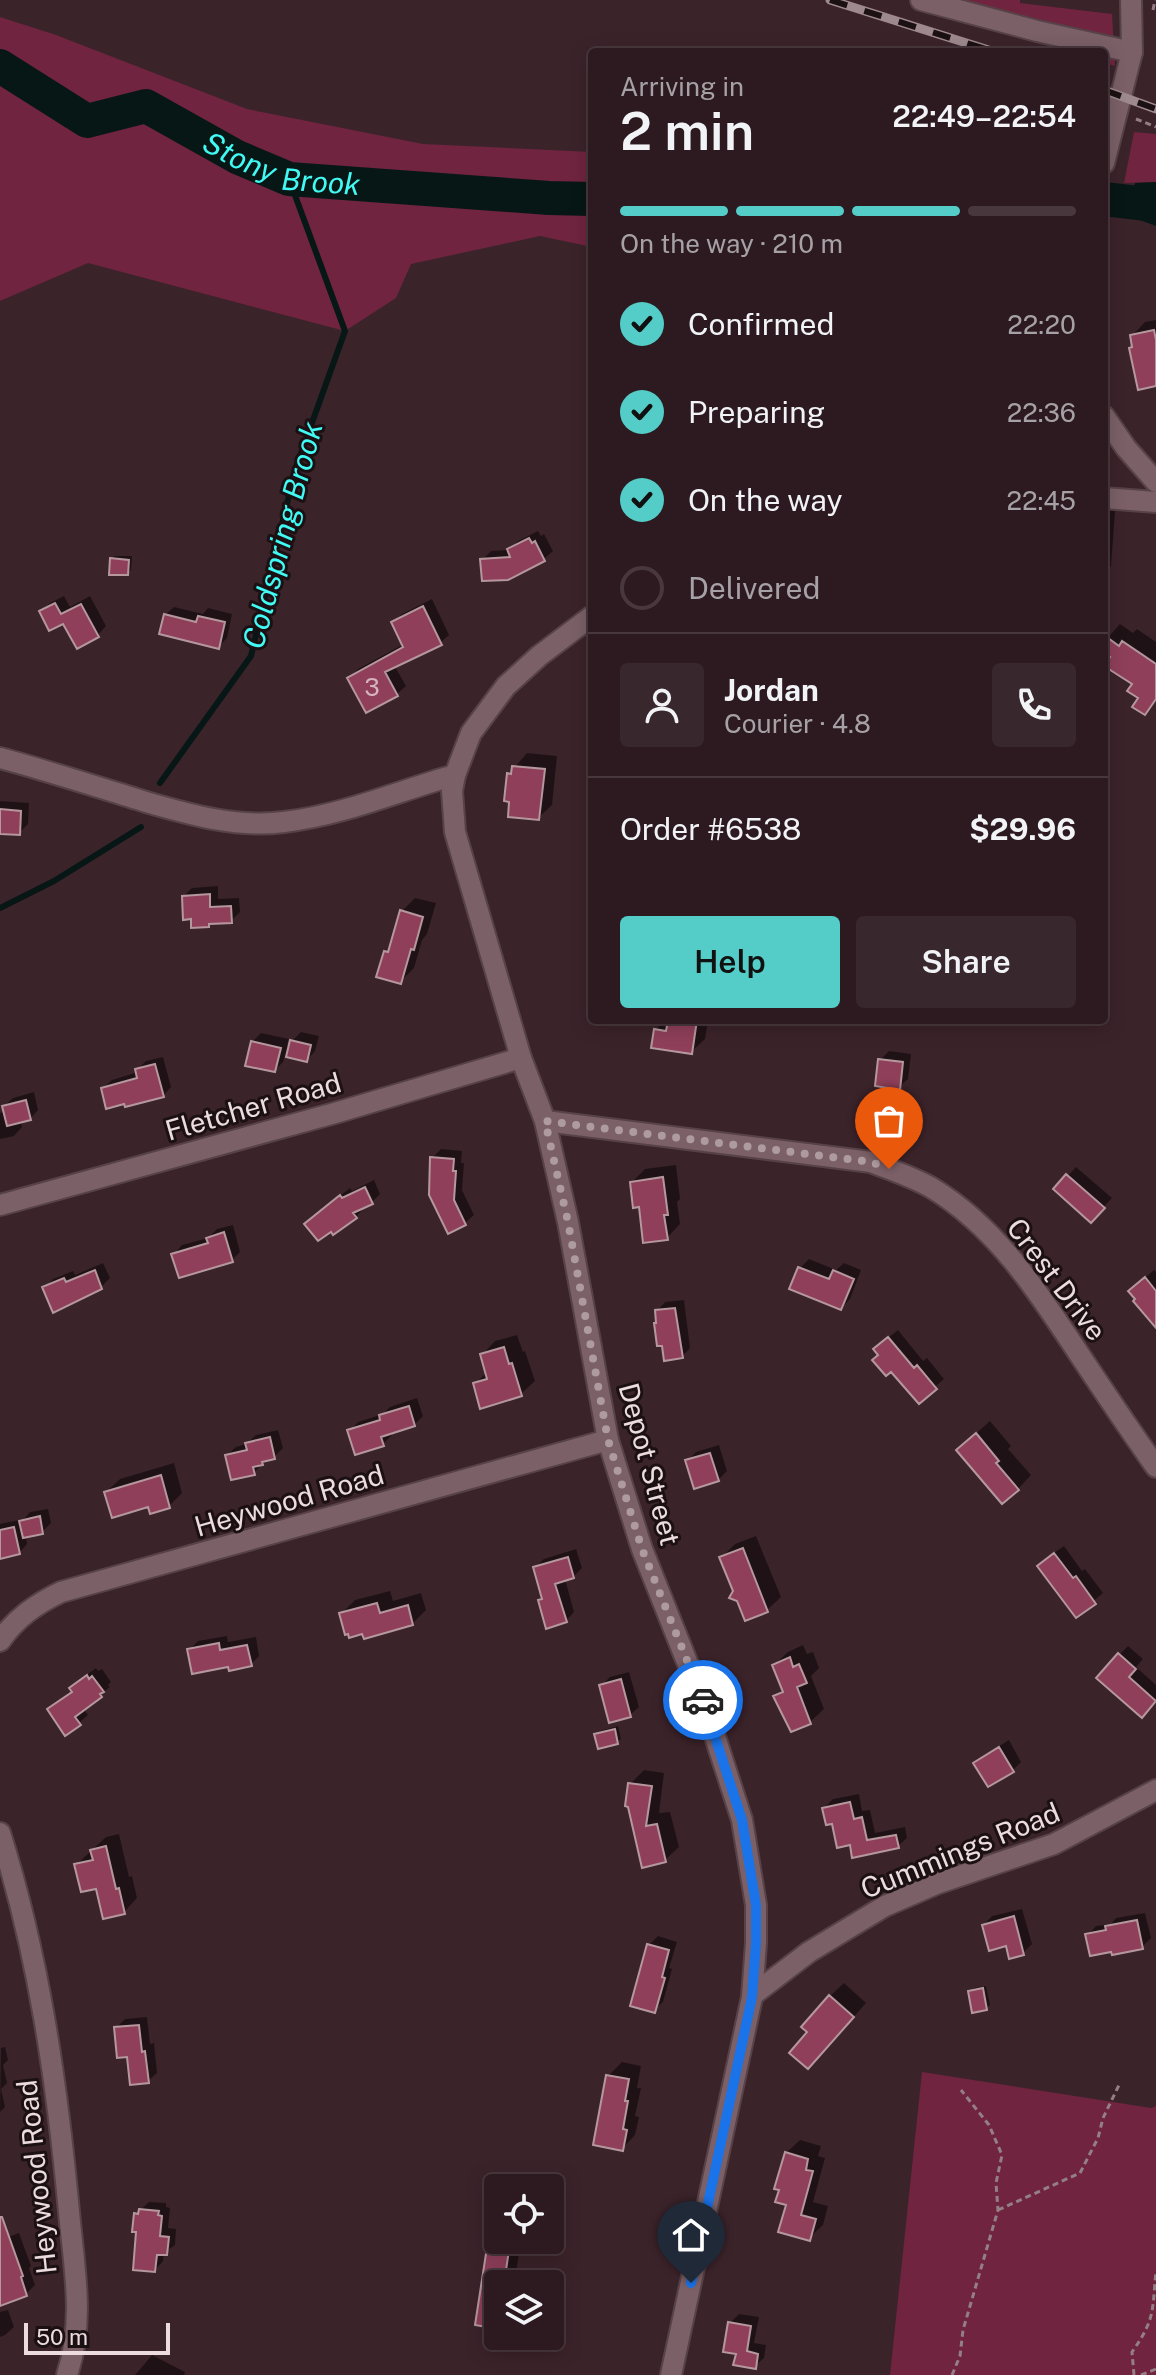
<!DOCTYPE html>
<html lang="en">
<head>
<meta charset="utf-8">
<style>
	body { margin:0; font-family:"Public Sans",sans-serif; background:#38272d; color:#f1f3f6; height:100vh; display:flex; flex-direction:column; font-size:30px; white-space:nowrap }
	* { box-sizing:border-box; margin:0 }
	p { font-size:26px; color:#a6a1a5 }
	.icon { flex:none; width:44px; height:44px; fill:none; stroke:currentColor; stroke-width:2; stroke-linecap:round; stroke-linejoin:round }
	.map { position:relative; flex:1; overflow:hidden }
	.drawer { position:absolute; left:588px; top:48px; width:520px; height:976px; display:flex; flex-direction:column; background:#2c1a20; border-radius:8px; box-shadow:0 4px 20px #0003,0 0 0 2px #48383e }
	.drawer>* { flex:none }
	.buttons { position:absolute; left:484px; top:2174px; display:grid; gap:16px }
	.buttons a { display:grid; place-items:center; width:80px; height:80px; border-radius:8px; background:#2c1a20; box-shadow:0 4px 20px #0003,0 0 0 2px #48383e; font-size:40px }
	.scale { position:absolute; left:24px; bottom:20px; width:146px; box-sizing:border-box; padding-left:8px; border:4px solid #ecdbdf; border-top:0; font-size:22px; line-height:28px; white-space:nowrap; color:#ecdbdf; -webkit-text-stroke:6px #1b1013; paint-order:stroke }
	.pin { position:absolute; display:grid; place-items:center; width:68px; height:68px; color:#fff; margin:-82px -34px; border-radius:50% 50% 50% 0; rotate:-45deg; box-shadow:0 0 8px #0007 }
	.pin .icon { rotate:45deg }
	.courier { position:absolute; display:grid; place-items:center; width:80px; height:80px; margin:-40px; border:6px solid #1a73e8; border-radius:50%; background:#fff; color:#222; box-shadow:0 2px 10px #0007 }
	.overview em { font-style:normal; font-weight:600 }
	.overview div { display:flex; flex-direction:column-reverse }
	.overview { display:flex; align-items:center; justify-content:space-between; height:136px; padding:0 32px }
	h1 { font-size:52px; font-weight:600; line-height:60px }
	.bar { display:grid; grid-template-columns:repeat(4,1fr); gap:12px 8px; align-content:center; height:96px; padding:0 32px }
	.bar i { height:10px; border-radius:6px; background:#48383e }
	.bar .current { background:#54cdc8 }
	.bar p { grid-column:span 4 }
	.line { display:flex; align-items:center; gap:20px; padding:0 32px; border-top:2px solid #48383e }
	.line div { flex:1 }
	.round { display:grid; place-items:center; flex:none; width:84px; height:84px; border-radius:8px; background:#38272d }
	ol { padding:0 32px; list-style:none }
	li { display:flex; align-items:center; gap:24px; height:88px }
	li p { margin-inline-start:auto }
	li .icon { padding:8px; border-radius:50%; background:#54cdc8; color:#111; stroke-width:4 }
	li:last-child { color:#a6a1a5 }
	li i { width:44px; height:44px; border:4px solid #48383e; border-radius:50% }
	.primary-button { display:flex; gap:16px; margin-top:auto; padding:16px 32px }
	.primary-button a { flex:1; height:92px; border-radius:8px; background:#54cdc8; color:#111; font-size:32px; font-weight:600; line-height:92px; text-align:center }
	.primary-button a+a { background:#38272d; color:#f1f3f6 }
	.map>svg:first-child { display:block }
</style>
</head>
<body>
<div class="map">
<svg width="1156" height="2375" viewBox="0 0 1156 2375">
	<rect width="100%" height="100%" fill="#3b232a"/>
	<path fill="#702440" d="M916 0H1020V3L1112 14 1115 66 1104 63V52H1074Z
		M0 17 56 35 247 109 423 144 592 152V247L540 236 411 264 396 298 345 331 88 263 0 301Z
		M1134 132 1156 134V182L1124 183Z
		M922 2072 1151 2108 1156 2106V2375H890Z"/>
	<path fill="#071716" d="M1156 182V226L1129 216 1135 183Z"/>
	<path fill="#0007" d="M1156 320V384L1132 336 1145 322Z
		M1104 510 1115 511 1111 566 1104 573Z
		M538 531 541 536 544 534 553 551 544 559 508 578 482 560 491 551 509 550 518 541Z
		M115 556H132L131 570 127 573 112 559Z
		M64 596 70 607 90 596 106 626 98 635 41 612 50 603Z
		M432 599 449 635 440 643 394 665 406 686 397 694 349 678 358 669 404 644 393 622 402 614Z
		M174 607 203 614 208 608 232 614 227 638 218 647 165 615Z
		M1120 624 1133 633 1137 629 1156 642V701L1145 713 1135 683 1112 656 1104 651V642Z
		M527 753 557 756 552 805 538 818 509 774Z
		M0 801 29 803 28 824 19 833 0 832Z
		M218 886V899L239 898 240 912 231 921 212 922 208 925 193 917 184 896 192 888Z
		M415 898 436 903 427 934 422 940 414 968 400 982 385 952 393 945 402 911Z
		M665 1020H708L705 1039 691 1052 655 1030Z
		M301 1032 319 1036 315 1051 307 1060 285 1055 283 1062 275 1070 252 1042 261 1033 289 1039 287 1046Z
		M889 1051 911 1054 908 1079 899 1087 880 1060Z
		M163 1057 171 1087 163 1096 103 1088 112 1080 138 1072 137 1070 146 1061Z
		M34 1092 38 1110 30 1119 21 1121 22 1127 14 1136 0 1139V1113L6 1111 4 1106 13 1098Z
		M441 1149 462 1151 461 1163H464L462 1190 474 1215 465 1223 432 1158Z
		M676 1165 680 1199 677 1202 680 1224 667 1238 640 1205 632 1182 645 1169Z
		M1076 1167 1112 1198 1099 1212 1056 1189Z
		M374 1180 380 1194 372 1202 363 1206 364 1208 356 1217 315 1215 350 1188 352 1191Z
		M233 1225 240 1252 232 1260 174 1254 182 1245 208 1238 217 1229Z
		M809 1259 836 1270 844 1263 861 1270 850 1299 841 1308 800 1268Z
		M103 1263 110 1278 101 1287 45 1288 53 1279 73 1271 75 1275Z
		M1154 1270 1156 1272V1325L1139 1283Z
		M684 1300 690 1348 682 1357 657 1311 665 1302Z
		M898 1330 923 1361 927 1358 944 1379 919 1401 880 1355 884 1341Z
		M517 1335 523 1352 525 1351 535 1381 521 1394 475 1384 487 1372 482 1355 495 1341Z
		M417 1398 423 1416 414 1425 391 1432 392 1435 383 1444 350 1431 358 1422 383 1414 390 1407Z
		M990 1421 1011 1446 1008 1449 1031 1475 1018 1489 972 1437Z
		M278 1430 283 1448 274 1457 266 1459 254 1473 227 1455 236 1447 246 1444 256 1435Z
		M719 1445 727 1471 718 1480 687 1461 696 1452Z
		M174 1463 182 1493 169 1506 106 1492 120 1479Z
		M48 1509 51 1523 42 1532 26 1535 27 1544 19 1553 0 1557V1524L24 1519 30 1512Z
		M756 1536 781 1597 767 1610 739 1599 721 1558 735 1544Z
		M1064 1546 1082 1571 1085 1569 1103 1593 1076 1616 1048 1557Z
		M576 1549 582 1568 573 1577 565 1579 574 1612 566 1621 544 1597 535 1567 544 1559Z
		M390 1591 393 1601 421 1593 426 1610 412 1624 364 1631 341 1614 355 1600Z
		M227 1636 228 1642 256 1637 259 1656 251 1664 230 1665 189 1650 198 1641Z
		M803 1645 807 1654 813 1652 819 1668 811 1676 824 1709 810 1722 792 1729 776 1696 783 1689 774 1665 788 1652Z
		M1128 1646 1143 1659 1136 1667 1156 1685V1700L1142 1715 1119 1655Z
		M96 1668 98 1671 102 1669 111 1682 108 1685 110 1687 83 1708 88 1715 79 1723 50 1710 73 1690 71 1688 80 1680Z
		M629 1672 639 1707 630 1715 601 1686 610 1677Z
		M618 1726 621 1739 617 1742 596 1734 600 1731Z
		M1009 1740 1021 1762 1013 1770 976 1763 985 1755Z
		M644 1770 664 1773 659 1813 670 1812 679 1847 665 1860 644 1865 630 1784Z
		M859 1794 862 1811 870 1810 875 1833 905 1827 907 1838 898 1846 851 1843 824 1808 833 1799Z
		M119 1834 129 1877 132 1876 137 1898 124 1912 76 1865 106 1837Z
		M1022 1909 1032 1944 1023 1953 984 1925 992 1916Z
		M1145 1913 1151 1938 1142 1947 1088 1935 1096 1926 1111 1924 1116 1918Z
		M658 1936 677 1942 669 1968 672 1969 663 2002 654 2010 649 1945Z
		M844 1983 866 2003 822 2053 810 2032 830 1996Z
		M986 1986 990 2005 986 2008 970 1992 974 1988Z
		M147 2017 150 2044 154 2043 157 2073 148 2081 128 2055 116 2028 125 2019Z
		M1 2045V2048L5 2047 8 2060 3 2065 7 2083 1 2089 5 2107 0 2112Z
		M622 2062 641 2066 637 2088H641L635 2116 639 2117 635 2135 622 2149 608 2076Z
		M800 2140 821 2146 818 2156 825 2158 813 2202 828 2206 823 2225 809 2238 788 2204 786 2153Z
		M149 2202 166 2203V2207L170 2208 168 2228 176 2229 175 2245 164 2253 163 2261 155 2270 139 2231 136 2214Z
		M19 2233 31 2266 29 2268 35 2285 26 2294 0 2275V2240Z
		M498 2239 521 2240 516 2273 524 2274 522 2284H498V2327L489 2248Z
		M8 2310 14 2327 5 2335 0 2337V2312Z
		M739 2314 759 2317 754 2343 766 2345 764 2358 755 2366 738 2353 730 2323Z
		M152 2355 185 2372 184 2375H135Z"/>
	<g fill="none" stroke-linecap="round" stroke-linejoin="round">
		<path stroke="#071716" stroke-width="6" d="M160 783 251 656 295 470 345 331 289 179
			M0 908 54 881 141 827"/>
		<g stroke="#071716" stroke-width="34">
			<path id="s1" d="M0 66 87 121 146 106 237 157 289 179 549 198 592 199"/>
			<path d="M1104 199 1156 205"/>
		</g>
	</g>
	<path fill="#8f3f5a" stroke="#b5979e" stroke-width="2" d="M1154 330 1156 340V386L1138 390 1129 348 1132 347 1130 335Z
		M529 538 532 543 535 541 545 561 508 580 482 581 480 559 510 557 507 549Z
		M110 558 129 560 128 575H109Z
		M55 603 61 614 81 604 99 637 77 649 63 624 49 631 39 611Z
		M423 606 442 645 385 672 398 696 366 713 347 678 403 647 391 622Z
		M164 614 196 622 198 616 225 622 219 649 159 634Z
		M1104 635 1119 646 1122 641 1156 664V699L1145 715 1132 707 1138 698 1127 691 1132 684 1104 666 1110 657 1104 653Z
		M512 766 545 769 539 820 508 817 509 802 504 801 507 773 511 774Z
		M0 809 21 811 20 835 0 834Z
		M210 894V907L231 906 232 923 209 924V927L191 928V919L183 920 182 896Z
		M400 910 423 917 414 950 411 949 401 984 376 977 384 951 388 952Z
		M668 1020H697L692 1054 651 1048 654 1029 666 1031Z
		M290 1040 311 1045 307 1062 286 1057Z
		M251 1041 281 1048 275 1072 245 1066Z
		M878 1059 903 1062 900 1090 875 1086Z
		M155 1064 164 1097 125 1107 124 1104 106 1109 101 1088 137 1078 135 1069Z
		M26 1100 31 1120 7 1126 2 1106Z
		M430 1157 454 1159 453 1171H456L454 1200 466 1225 448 1234 429 1195Z
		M1066 1174 1105 1208 1091 1223 1053 1189Z
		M663 1177 668 1215H664L668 1240 643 1243 639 1207 633 1208 630 1182Z
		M365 1187 373 1204 353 1213 357 1218 333 1235 331 1232 318 1241 304 1224 340 1195 342 1198Z
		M224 1232 233 1262 179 1278 171 1254 208 1243 206 1238Z
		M798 1267 829 1279 833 1270 854 1279 841 1310 789 1289Z
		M95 1270 102 1289 53 1313 42 1287 64 1278 66 1282Z
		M1145 1277 1156 1291V1328L1133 1301 1135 1299 1128 1291Z
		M675 1308 683 1358 664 1361 662 1346H657L654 1323H656L655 1310Z
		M888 1337 914 1368 917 1365 937 1389 919 1404 891 1372 886 1376 872 1360 878 1355 873 1349Z
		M504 1347 509 1364 512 1363 522 1396 480 1409 473 1383 487 1379 480 1354Z
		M409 1406 415 1426 381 1437 384 1446 355 1455 347 1430 380 1420 379 1415Z
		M976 1433 999 1461 996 1463 1019 1490 1002 1504 956 1450Z
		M270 1437 275 1459 262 1462 263 1465 253 1467 255 1475 231 1480 225 1455 247 1450 245 1443Z
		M710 1453 719 1481 694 1489 685 1460Z
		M161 1475 170 1508 150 1514 148 1507 112 1518 104 1492Z
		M40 1516 43 1534 23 1538 19 1521Z
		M14 1527 20 1554 0 1559V1530Z
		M743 1548 768 1612 745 1621 737 1601 729 1598 733 1591 719 1557Z
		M1054 1553 1073 1578 1076 1576 1096 1604 1076 1618 1037 1566Z
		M568 1557 574 1578 555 1584 567 1622 546 1629 538 1600 542 1599 533 1567Z
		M377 1603 380 1613 408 1605 413 1625 364 1639 362 1634 349 1638 348 1634 345 1635 339 1613Z
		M219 1643 220 1650 247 1645 252 1666 229 1671 228 1667 192 1674 187 1649Z
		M1118 1653 1136 1669 1129 1677 1156 1701 1142 1718 1096 1678Z
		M790 1657 793 1667 799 1664 807 1683 797 1687 811 1724 791 1732 773 1696 783 1692 772 1665Z
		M87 1675 89 1679 92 1676 104 1692 100 1694 102 1697 75 1717 81 1725 65 1736 47 1709 72 1692 69 1688Z
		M621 1679 631 1717 609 1723 599 1685Z
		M615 1729 618 1744 598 1749 594 1734Z
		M999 1747 1014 1772 988 1787 973 1763Z
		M628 1783 652 1786 646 1826 657 1824 666 1862 642 1868 628 1807 625 1806Z
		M850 1802 854 1819 862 1817 867 1840 896 1835 899 1848 852 1858 850 1845 837 1848 832 1824 826 1825 822 1808Z
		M106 1846 116 1889 119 1888 125 1914 103 1919 96 1889 81 1892 74 1864 93 1860 90 1850Z
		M1014 1916 1024 1955 1009 1959 1006 1946 989 1951 982 1925Z
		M1137 1920 1143 1949 1112 1955 1111 1952 1090 1956 1085 1934 1106 1930 1105 1926Z
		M647 1944 669 1950 662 1977 665 1978 655 2013 630 2006Z
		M983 1988 987 2010 972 2013 968 1991Z
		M829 1995 854 2017 808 2069 789 2053 807 2032 801 2027Z
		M139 2025 142 2052 145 2051 149 2083 130 2085 127 2057 117 2058 114 2027Z
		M606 2075 629 2079 625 2101H628L623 2129 627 2130 623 2151 593 2145Z
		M785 2152 808 2159 806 2170 813 2171 801 2215 816 2219 810 2241 778 2232 786 2205 775 2202 779 2190 774 2189Z
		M139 2209 159 2211 158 2215 162 2216 160 2236 169 2237 167 2255H157L155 2272 133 2270 136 2232H132L134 2213 138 2214Z
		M0 2217H2L23 2276 21 2277 27 2296 0 2306Z
		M487 2247 509 2250 504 2284H498V2329L475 2325Z
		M728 2322 751 2326 747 2351 758 2354 756 2369 733 2365 736 2354 723 2352Z"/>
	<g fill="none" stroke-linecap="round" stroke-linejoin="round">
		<defs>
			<path id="minor" d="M921 0 1037 31 1132 52
				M545 1121 871 1162C891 1170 913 1177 932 1188 996 1227 1037 1290 1077 1351 1103 1390 1129 1429 1156 1467
				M0 1205 335 1113 521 1058
				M0 1641C16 1618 36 1604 61 1592L608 1440
				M0 1833C39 1957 57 2083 69 2212 74 2267 85 2321 67 2375
				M752 1997 754 1994 809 1952 885 1906 936 1884 1054 1844 1156 1790"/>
			<path id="tertiary" d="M1104 416 1126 448 1156 482
				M1104 498 1156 502
				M0 758C49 771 97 787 146 802 191 815 237 828 284 822 344 815 398 791 455 775"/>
			<path id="secondary" d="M1104 163 1132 52 1131 0
				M592 616 539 656 506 686 471 733 455 775 452 791 455 832 521 1058 545 1121 568 1222 608 1440 642 1549 707 1712 742 1820 756 1905V1943L752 1997 671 2375"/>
		</defs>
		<use href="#minor" stroke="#564247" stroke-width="24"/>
		<use href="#tertiary" stroke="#564247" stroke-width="24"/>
		<use href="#secondary" stroke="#564247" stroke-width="24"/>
		<path stroke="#947f85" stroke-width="3" stroke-dasharray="6 4" stroke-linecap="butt" d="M1153 10 1155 0
			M1136 119 1156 127
			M998 2210 1080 2173 1098 2138 1103 2118 1119 2085
			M952 2375 960 2356 963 2330 998 2210 996 2183 1002 2155 989 2125 961 2090
			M1134 2375 1132 2352C1156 2318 1152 2310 1156 2271
			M1141 2375 1156 2369"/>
		<use href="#minor" stroke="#7b6067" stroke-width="20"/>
		<use href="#tertiary" stroke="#7b6067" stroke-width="20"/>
		<use href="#secondary" stroke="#7b6067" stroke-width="20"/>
		<defs>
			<path id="rail" d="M830 0 995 52
				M1104 90 1156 109"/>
		</defs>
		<use href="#rail" stroke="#9d898e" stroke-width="9"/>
		<use href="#rail" stroke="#1b1013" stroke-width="6" stroke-dasharray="18" stroke-linecap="butt"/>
	</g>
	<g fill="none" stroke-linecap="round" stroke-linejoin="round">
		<path stroke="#ae9ba0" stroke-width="8" stroke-dasharray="0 14.4" d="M703 1700 642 1549 608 1440 568 1222 545 1121 871 1162 889 1169"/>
		<path stroke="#1a73e8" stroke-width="10" d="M691 2283 752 1997 756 1943V1905L742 1820 703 1700"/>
	</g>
	<g text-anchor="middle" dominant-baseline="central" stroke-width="6" stroke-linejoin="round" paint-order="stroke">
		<g font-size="24" fill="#d5b4be">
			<text x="372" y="687">3</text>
		</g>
		<g font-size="28" fill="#ecdbdf" stroke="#1b1013">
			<text transform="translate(253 1106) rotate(-16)">Fletcher Road</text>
			<text transform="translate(1057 1279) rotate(53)">Crest Drive</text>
			<text transform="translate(650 1464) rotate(75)">Depot Street</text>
			<text transform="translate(289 1500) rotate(-16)">Heywood Road</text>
			<text transform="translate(960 1850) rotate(-22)">Cummings Road</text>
			<text transform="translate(36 2177) rotate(-96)">Heywood Road</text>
		</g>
		<g font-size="30" font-style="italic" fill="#40faf3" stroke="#1b1013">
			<text stroke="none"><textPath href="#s1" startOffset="314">Stony Brook</textPath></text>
			<text transform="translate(282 535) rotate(-75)">Coldspring Brook</text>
		</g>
	</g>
</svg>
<div class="buttons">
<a><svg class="icon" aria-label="locate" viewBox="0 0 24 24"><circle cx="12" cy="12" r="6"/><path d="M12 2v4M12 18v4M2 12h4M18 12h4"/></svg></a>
<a><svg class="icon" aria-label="layers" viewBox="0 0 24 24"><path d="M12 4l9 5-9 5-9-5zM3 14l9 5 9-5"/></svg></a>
</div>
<div class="scale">50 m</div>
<div class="pin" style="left:889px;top:1169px;background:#ea580c"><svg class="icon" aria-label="bag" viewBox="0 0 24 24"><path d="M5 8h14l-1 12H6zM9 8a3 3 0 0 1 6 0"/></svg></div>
<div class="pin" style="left:691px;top:2283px;background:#1f2937"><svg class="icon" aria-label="home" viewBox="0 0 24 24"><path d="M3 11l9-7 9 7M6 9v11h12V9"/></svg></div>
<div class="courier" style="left:703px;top:1700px"><svg class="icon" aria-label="car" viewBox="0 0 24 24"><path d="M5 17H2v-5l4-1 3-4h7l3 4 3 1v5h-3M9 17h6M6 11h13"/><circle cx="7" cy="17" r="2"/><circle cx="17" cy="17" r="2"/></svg></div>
<section class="drawer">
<div class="overview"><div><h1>2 min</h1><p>Arriving in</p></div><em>22:49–22:54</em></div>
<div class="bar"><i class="current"></i><i class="current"></i><i class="current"></i><i></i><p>On the way · 210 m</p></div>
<ol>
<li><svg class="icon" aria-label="check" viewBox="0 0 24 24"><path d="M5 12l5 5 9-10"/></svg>Confirmed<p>22:20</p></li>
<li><svg class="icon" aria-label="check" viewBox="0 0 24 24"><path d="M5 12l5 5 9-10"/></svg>Preparing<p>22:36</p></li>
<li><svg class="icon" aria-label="check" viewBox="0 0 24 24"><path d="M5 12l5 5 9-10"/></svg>On the way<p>22:45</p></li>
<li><i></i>Delivered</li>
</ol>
<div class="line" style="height:144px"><a class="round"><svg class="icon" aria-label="person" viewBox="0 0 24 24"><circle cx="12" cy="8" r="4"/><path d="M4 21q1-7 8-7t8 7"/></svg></a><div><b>Jordan</b><p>Courier · 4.8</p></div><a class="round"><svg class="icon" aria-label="phone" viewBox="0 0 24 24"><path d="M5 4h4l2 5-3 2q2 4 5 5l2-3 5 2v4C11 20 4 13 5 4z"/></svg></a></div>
<div class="line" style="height:104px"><div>Order #6538</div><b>$29.96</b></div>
<div class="primary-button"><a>Help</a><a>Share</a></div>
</section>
</div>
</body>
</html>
